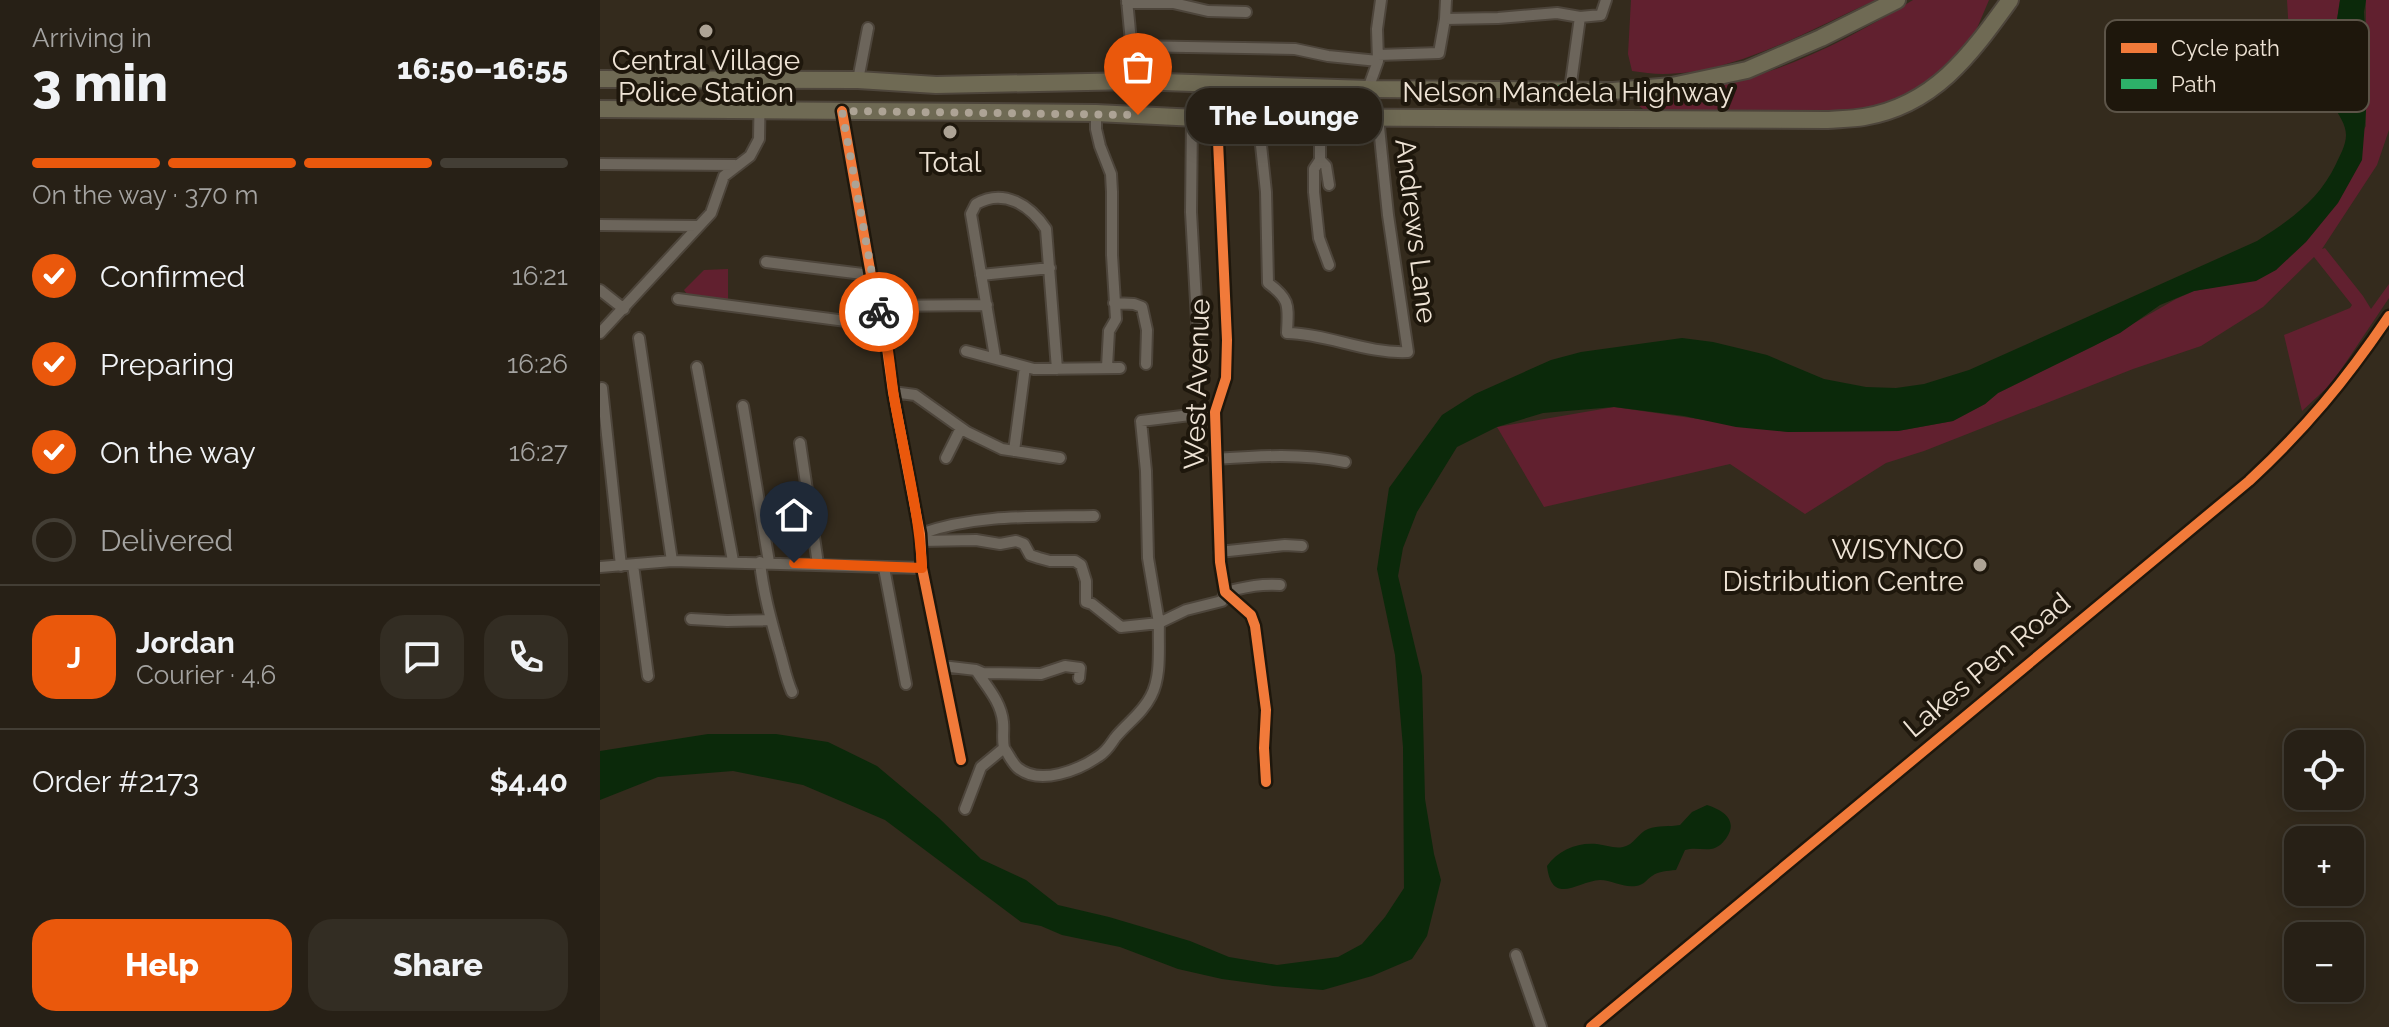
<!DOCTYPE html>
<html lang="en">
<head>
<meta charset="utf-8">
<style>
	body { margin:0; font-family:Raleway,sans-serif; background:#332d23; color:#f1f3f6; height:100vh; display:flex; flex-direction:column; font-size:30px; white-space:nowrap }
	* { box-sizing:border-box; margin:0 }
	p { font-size:26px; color:#a4a3a1 }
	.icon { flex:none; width:44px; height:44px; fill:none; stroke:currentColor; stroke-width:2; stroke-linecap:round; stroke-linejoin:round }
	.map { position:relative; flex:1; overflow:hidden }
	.sheet { display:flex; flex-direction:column; background:#272016; width:600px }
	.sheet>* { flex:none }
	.buttons { position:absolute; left:1684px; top:730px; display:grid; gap:16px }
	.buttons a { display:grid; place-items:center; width:80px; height:80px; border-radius:16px; background:#272016; box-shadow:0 4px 20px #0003,0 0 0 2px #433e35; font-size:40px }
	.pin { position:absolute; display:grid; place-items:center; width:68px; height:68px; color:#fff; margin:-82px -34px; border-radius:50% 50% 50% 0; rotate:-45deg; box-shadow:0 0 8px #0007 }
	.pin .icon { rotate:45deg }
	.courier { position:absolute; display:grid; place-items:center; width:80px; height:80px; margin:-40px; border:6px solid #ea580c; border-radius:50%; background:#fff; color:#222; box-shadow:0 2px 10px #0007 }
	.bubble { position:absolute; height:56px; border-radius:24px; background:#272016; box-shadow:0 4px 20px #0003,0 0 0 2px #433e35; font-size:26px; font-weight:800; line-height:56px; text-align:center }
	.overview em { font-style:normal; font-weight:800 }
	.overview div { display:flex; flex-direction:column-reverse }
	.overview { display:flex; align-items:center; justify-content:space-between; height:136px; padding:0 32px }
	h1 { font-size:52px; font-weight:800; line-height:60px }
	.bar { display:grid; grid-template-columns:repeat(4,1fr); gap:12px 8px; align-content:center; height:96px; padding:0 32px }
	.bar i { height:10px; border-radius:6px; background:#433e35 }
	.bar .current { background:#ea580c }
	.bar p { grid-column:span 4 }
	.line { display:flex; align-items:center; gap:20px; padding:0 32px; border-top:2px solid #433e35 }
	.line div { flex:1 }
	.round { display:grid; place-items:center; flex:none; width:84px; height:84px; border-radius:24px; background:#332d23 }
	ol { padding:0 32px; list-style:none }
	li { display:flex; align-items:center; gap:24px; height:88px }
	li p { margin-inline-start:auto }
	li .icon { padding:8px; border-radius:50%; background:#ea580c; color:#fff; stroke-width:4 }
	li:last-child { color:#a4a3a1 }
	li i { width:44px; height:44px; border:4px solid #433e35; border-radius:50% }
	.action { display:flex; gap:16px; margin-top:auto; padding:16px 32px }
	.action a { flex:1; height:92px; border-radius:24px; background:#ea580c; color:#fff; font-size:32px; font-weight:800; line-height:92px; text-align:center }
	.action a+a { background:#332d23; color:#f1f3f6 }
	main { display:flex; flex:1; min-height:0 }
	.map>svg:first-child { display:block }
</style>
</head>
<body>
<main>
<section class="sheet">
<div class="overview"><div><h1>3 min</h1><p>Arriving in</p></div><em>16:50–16:55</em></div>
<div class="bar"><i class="current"></i><i class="current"></i><i class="current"></i><i></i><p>On the way · 370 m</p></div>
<ol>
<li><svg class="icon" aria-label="check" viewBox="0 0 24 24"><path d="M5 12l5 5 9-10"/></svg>Confirmed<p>16:21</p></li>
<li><svg class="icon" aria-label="check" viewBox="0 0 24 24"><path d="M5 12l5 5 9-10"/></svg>Preparing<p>16:26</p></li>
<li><svg class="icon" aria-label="check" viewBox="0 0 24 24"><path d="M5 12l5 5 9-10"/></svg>On the way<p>16:27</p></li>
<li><i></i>Delivered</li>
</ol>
<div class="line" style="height:144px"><b class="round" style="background:#ea580c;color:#fff">J</b><div><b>Jordan</b><p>Courier · 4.6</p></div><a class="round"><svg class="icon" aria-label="chat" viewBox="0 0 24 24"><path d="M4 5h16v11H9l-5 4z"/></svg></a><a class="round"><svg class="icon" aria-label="phone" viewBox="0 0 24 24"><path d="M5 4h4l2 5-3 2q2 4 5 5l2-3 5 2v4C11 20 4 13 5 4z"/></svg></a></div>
<div class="line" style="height:104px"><div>Order #2173</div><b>$4.40</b></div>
<div class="action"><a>Help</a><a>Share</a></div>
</section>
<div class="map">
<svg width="1789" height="1027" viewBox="0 0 1789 1027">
	<rect width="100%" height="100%" fill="#342b1d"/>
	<path fill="#61202f" d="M1031 0H1276C1211 29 1135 74 1063 74 1053 74 1042 72 1032 71L1028 54Z
		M1313 0H1389L1372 40 1338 74 1297 101 1254 110 1198 113 1043 109 1037 104 1042 97C1148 89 1223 55 1313 0Z
		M1687 0H1740L1734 39 1735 102 1734 107 1693 100Z
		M1766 0H1789V130L1777 165 1722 249 1725 248 1763 296 1771 309 1789 284V298L1732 383 1702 411 1684 335 1750 308 1752 305 1714 257 1663 307 1601 346 1533 369 1324 451 1286 463 1205 514 1130 464 944 507 897 427 1014 407 1188 432 1298 431 1353 421 1385 404 1398 393 1494 346 1576 299 1594 291 1620 286 1676 270 1766 126Z
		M128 269V307L93 302 84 290 104 270Z"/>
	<path fill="#0b290a" d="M1740 0H1766L1764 12 1768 85 1762 160 1738 203 1706 242 1676 270 1656 281 1594 291 1560 305 1520 333 1398 393 1385 404 1353 421 1298 431 1188 432 1136 427 1084 416 1014 407 943 413 897 427 857 447 817 512 803 548 798 576 822 676 825 799 834 854 841 880 827 936 812 959 772 976 723 990 673 986 622 979 578 969 520 947 462 935 441 926 421 922 285 820 203 785 133 771 58 777 0 800V751L108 734H176L228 742 277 766 339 818 381 859 426 880 458 905 509 917 590 941 629 957 677 965 738 957 762 944 785 917 804 888 803 747 795 655 777 569 789 488 842 415 875 394 951 360 981 352 1082 338 1113 342 1167 355 1224 379 1266 387 1296 388 1324 384 1369 370 1657 241C1690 220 1719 200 1736 164 1740 155 1746 145 1746 135 1746 125 1739 115 1734 107L1735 102 1734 39Z
		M1107 805C1123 810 1138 820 1127 837 1123 843 1118 848 1111 849 1102 850 1094 847 1085 850L1076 870C1067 871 1059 871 1052 876 1046 880 1044 885 1036 886 1023 888 1012 880 1000 880 978 881 952 907 947 866 958 850 978 842 997 844 1006 845 1014 849 1023 847 1034 845 1038 833 1048 829 1058 825 1070 827 1080 825L1092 812Z"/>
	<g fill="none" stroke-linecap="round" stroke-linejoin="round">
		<defs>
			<path id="minor" d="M527 0 538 115
				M527 3H573L608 11 646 12
				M845 19 898 18 957 13 980 17
				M531 46 695 49 728 56 778 61
				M778 55 839 53 845 19 846 0
				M258 80 268 28
				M768 89 778 61 777 29 781 0
				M970 90 980 17 1001 15 1006 0
				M242 111 271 275 284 326 293 392 320 534 322 568 361 760
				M496 113V129L500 146 511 174 512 192V255L516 319 509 331 507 367
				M592 117 591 212 598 338
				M658 117 666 192 668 283C691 300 688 306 687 333 729 334 766 354 808 352L788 215 778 117
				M720 117V160L714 169V192L719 238 729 265
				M617 119 627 340 626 378 615 412 620 562 625 592 651 615 655 626 666 710 664 748 666 782
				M720 160 726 166 729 185
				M0 164 135 165
				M0 225 97 226
				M166 262 271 275
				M381 275 450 268
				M0 290 24 309
				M78 299 284 326
				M514 303 534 304 542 307 547 330 546 364
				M278 306 387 305
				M0 333 111 213 124 176 150 156 159 139 160 79
				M39 338 72 561
				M366 351 434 369 520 368
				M395 357 371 214 376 204C404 188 430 205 446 229L457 369
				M97 367 133 561
				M2 388 21 566
				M293 392 315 395 367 432 402 449 460 458
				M143 406 169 562
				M200 443 218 564
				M414 451 425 367
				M346 458 361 428
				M615 459C660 456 701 453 745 462
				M320 534C375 514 436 517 494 516
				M320 541 376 540 400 544 416 541 424 544 430 555 439 558 450 561H475L481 565 486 581V602L492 604 521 627 559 623 548 558 546 471 541 421 615 412
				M619 552 685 545 702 546
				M160 562C163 592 171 620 179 649 184 665 185 676 192 692
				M33 565 48 676
				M0 567 72 561 322 568
				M284 568 306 684
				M91 619 127 621 170 620
				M342 666 376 670 383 673 441 674 465 666 480 668 479 678
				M404 748C408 753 412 763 418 768 440 786 479 770 499 756 507 751 510 745 515 738 527 723 542 714 551 696 562 675 558 646 559 623L586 610 622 601 625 592C647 587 657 584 680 585
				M365 809 381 767 404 748C402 738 404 731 403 722 401 701 386 686 376 670
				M916 955 941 1027
				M991 1027 1649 481C1706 428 1745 381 1789 316"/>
			<path id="highway" d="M0 79 258 80 336 85 534 81 768 89 1013 91 1072 86 1147 70 1221 38 1297 0
				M0 109 496 113 617 119 658 117 1227 120C1239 119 1252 119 1264 117 1335 105 1371 54 1410 0"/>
		</defs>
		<use href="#minor" stroke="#4d453b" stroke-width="14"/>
		<use href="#highway" stroke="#4d453b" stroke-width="20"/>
		<use href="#minor" stroke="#6c655b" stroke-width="10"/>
		<use href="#highway" stroke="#6f6a54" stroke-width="16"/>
		<path stroke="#2db169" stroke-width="8" stroke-dasharray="16 8" stroke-linecap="butt" d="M962 85V90"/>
		<defs>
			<path id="cycleway" d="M242 111 271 275 284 326 293 392 320 534 322 568 361 760
				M617 119 627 340 626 378 615 412 620 562 625 592 651 615 655 626 666 710 664 748 666 782
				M991 1027 1649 481C1706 428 1745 381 1789 316"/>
		</defs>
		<use href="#cycleway" stroke="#1e170c" stroke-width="15"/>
		<use href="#cycleway" stroke="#f17a3a" stroke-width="10"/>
	</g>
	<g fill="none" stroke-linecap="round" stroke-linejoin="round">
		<path stroke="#ada395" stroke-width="8" stroke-dasharray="0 14.4" d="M279 312 242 111 538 115"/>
		<path stroke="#ea580c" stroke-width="10" d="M194 563 322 568C319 512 305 458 295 403 290 374 289 339 279 312"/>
	</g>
	<g fill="#ada395" stroke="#1e170c" stroke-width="3">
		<circle cx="106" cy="31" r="8"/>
		<circle cx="350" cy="132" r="8"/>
		<circle cx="1380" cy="565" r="8"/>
	</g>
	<g text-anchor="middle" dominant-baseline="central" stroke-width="8" stroke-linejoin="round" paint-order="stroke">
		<g font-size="28" fill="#eee3d5" stroke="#1e170c">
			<text x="106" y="60">Central Village<tspan x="106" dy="32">Police Station</tspan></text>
			<text x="350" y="162">Total</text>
			<text x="1364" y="549" text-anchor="end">WISYNCO<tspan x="1364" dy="32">Distribution Centre</tspan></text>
		</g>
		<g font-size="28" fill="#eee3d5" stroke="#1e170c">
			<text x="968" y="92">Nelson Mandela Highway</text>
			<text transform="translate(816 231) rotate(83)">Andrews Lane</text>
			<text transform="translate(597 384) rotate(-88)">West Avenue</text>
			<text transform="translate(1387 665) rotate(-40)">Lakes Pen Road</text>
		</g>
	</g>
	<rect x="1505" y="20" width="264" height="92" rx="12" fill="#1e170c" stroke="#5c5448" stroke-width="2"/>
	<rect x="1521" y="43" width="36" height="10" fill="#f17a3a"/>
	<rect x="1521" y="79" width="36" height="10" fill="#2db169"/>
	<g font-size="22" fill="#eee3d5">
		<text x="1571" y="56">Cycle path</text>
		<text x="1571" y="92">Path</text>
	</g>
</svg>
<div class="buttons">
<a><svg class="icon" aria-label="locate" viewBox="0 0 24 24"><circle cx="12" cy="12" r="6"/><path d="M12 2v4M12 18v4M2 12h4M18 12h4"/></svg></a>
<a>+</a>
<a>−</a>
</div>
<div class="pin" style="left:538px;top:115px;background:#ea580c"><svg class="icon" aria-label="bag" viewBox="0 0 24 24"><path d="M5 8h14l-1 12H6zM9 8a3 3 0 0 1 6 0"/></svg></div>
<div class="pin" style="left:194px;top:563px;background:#1f2937"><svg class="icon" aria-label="home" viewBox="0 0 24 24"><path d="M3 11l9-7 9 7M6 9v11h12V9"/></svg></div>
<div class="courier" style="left:279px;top:312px"><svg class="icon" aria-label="bike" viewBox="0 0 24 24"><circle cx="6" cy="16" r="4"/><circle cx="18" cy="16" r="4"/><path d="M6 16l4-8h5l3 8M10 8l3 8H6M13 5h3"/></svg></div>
<div class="bubble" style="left:586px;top:88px;width:196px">The Lounge</div>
</div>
</main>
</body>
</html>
